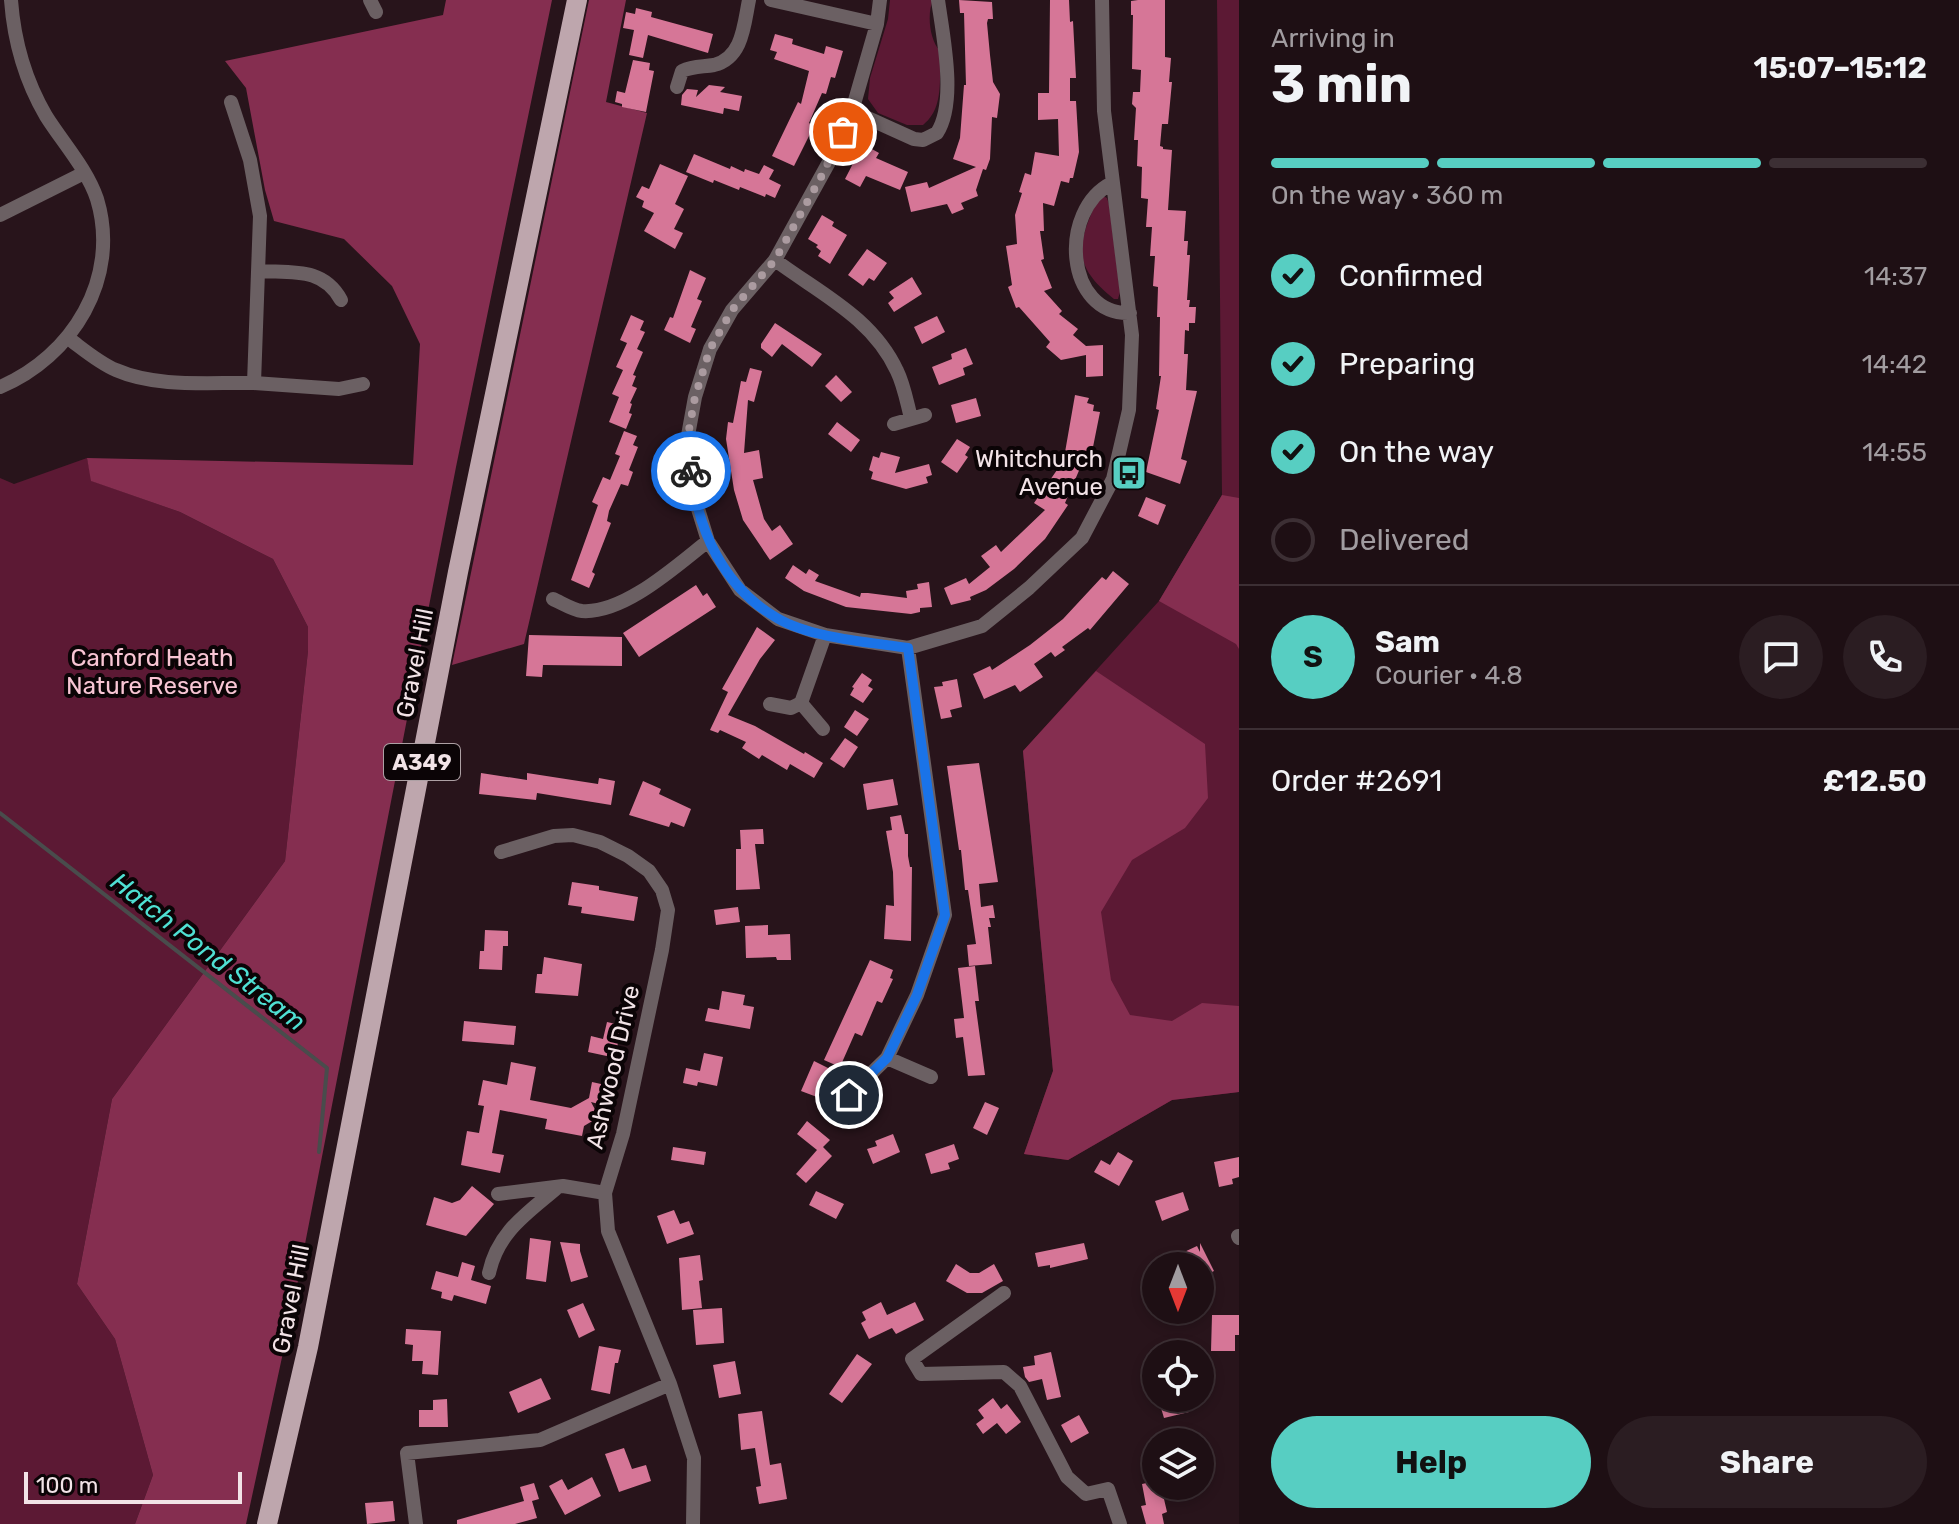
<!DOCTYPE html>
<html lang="en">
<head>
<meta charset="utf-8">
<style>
	body { margin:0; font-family:Rubik,sans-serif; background:#2b1d22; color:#f1f3f6; height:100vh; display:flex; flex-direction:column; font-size:30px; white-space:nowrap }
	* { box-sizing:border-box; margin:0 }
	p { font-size:26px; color:#a19ca0 }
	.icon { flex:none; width:44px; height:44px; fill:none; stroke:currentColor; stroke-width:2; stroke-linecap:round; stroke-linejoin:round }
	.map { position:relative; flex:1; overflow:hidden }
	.details { display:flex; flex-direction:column; background:#1e0f14; width:720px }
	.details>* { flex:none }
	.needle { width:52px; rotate:180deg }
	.fabs { position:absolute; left:1142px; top:1252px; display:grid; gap:16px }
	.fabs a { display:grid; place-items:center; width:72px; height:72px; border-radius:50%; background:#1e0f14; box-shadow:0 4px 12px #0003,0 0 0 2px #3c2f34; font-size:40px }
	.scale { position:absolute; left:24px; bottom:20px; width:218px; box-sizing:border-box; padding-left:8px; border:4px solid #f2e3e7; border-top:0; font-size:22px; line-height:28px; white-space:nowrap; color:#f2e3e7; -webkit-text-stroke:6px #0b0406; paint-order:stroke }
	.pin { position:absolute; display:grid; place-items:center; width:68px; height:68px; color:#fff; margin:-34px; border:4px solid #fff; border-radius:50%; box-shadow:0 2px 8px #0007 }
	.courier { position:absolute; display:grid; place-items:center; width:80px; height:80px; margin:-40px; border:6px solid #1a73e8; border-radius:50%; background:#fff; color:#222; box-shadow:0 2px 10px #0007 }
	.head em { font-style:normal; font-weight:700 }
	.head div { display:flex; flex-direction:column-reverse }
	.head { display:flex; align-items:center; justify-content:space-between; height:136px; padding:0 32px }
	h1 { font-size:52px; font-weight:700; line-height:60px }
	.bar { display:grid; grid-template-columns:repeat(4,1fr); gap:12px 8px; align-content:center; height:96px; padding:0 32px }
	.bar i { height:10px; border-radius:6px; background:#3c2f34 }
	.bar .current { background:#57cec2 }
	.bar p { grid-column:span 4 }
	.line { display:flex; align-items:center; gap:20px; padding:0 32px; border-top:2px solid #3c2f34 }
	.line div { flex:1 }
	.round { display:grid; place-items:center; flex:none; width:84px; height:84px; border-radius:42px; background:#2b1d22 }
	ol { padding:0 32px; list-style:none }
	li { display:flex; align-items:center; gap:24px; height:88px }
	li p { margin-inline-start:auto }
	li .icon { padding:8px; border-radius:50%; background:#57cec2; color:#111; stroke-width:4 }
	li:last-child { color:#a19ca0 }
	li i { width:44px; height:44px; border:4px solid #3c2f34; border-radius:50% }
	.action { display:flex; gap:16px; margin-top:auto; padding:16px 32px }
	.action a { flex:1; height:92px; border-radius:48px; background:#57cec2; color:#111; font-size:32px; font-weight:700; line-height:92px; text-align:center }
	.action a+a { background:#2b1d22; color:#f1f3f6 }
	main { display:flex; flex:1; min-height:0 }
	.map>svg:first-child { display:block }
</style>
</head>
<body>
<main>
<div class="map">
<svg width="1239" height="1524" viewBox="0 0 1239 1524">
	<rect width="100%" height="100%" fill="#28141b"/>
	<path fill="#5c1934" d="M890 0H933C927 13 929 39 940 51 939 76 945 108 923 125H907L878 113 868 99 870 78 888 19Z
		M1217 0H1239V1092L1172 1100 1068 1160 1024 1154 1053 1071 1023 751 1159 601 1222 495Z
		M1103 196 1107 198 1109 204 1120 292 1118 299H1114C1070 264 1078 244 1098 198Z
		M87 458 92 481 180 512 273 559 308 627V651L285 861 112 1099 77 1284 115 1339 153 1475 135 1524H0V478L14 484Z"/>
	<path fill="#852e50" d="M446 0H552L456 467 292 1311 246 1524H135L153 1475 115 1339 77 1284 112 1099 285 861 308 651V627L273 559 180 512 91 481 87 458 413 465 420 344 392 286 344 239 274 221 265 190 246 88 225 61 443 15Z
		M589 0H626L606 102 647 113 524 644 452 665Z
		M1222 495 1239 498V649L1236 644 1159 601Z
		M1096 671 1205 744 1208 798 1185 828 1132 860 1101 912 1111 980 1130 1015 1172 1021 1202 1003 1239 1006V1092L1172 1100 1068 1160 1024 1154 1053 1071 1023 751Z"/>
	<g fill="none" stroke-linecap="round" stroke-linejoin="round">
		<path stroke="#494c4c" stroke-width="4" d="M0 813 327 1068 319 1152"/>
	</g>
	<path fill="#d67697" d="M959 0 992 2 993 19H988L987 23 990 55 993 82 1000 94 997 118 992 117 990 159 986 170 983 169 976 190 978 196 961 203 964 209 952 214 947 204 911 212 905 187 927 182 929 188 976 167 953 159 960 138 964 85H966L964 13H960Z
		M1050 0H1069L1070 22 1073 21 1076 78H1070V101H1076L1079 152 1073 178H1070L1069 183 1061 181 1054 206 1043 203 1044 231H1040L1044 259 1041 260 1052 288 1044 291 1062 311 1059 314 1078 329 1073 335 1086 346 1103 345V376L1086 377V355L1061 360 1046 347 1050 342 1019 307 1016 308 1008 287 1012 285 1006 246 1017 244 1015 215 1022 193 1019 192 1025 173 1031 175 1035 152 1059 156 1058 119 1038 120V93H1049Z
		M1138 0H1165V57L1171 58 1169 82H1172L1168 124H1162L1160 146 1163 147V149L1172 150 1168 210 1186 211 1184 241H1188L1187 255H1190L1187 300H1190L1189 307H1196L1195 323H1189V331L1185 330 1184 354H1188L1186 390 1197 391 1181 459 1187 461 1180 484 1146 472 1159 410 1156 409 1161 376H1159L1160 317H1157L1158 287 1153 286 1155 256H1150L1152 227H1146L1148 199 1141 198 1142 167 1137 166 1138 140H1134L1136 108 1132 104 1133 92H1140L1141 70 1132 69 1133 15H1131V1Z
		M636 8 652 12 651 17 713 34 708 53 648 35 643 58 629 55 634 30 623 28 626 12 635 14Z
		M775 34 793 39 792 44 824 54 826 46 843 51 835 78 831 77 826 94 822 93 809 123 814 126 794 166 772 156 798 102 801 104 809 71 774 59 777 52 770 50Z
		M633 60 650 63 649 70 654 71 646 112 622 107V104L615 102 617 91 625 93Z
		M709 85 725 87 720 92 742 96 739 111 724 108 723 114 681 105 682 95 687 89 698 90 696 97Z
		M863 144 879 153 876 158 908 172 900 190 866 176 860 187 845 179Z
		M694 154 730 169 731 166 744 172 745 169 759 174 764 165 774 170 769 179 781 185 775 198 766 194 765 197 740 187 739 190 714 180 713 183 686 172Z
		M660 164 688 176 675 204 684 209 674 229 683 233 675 249 644 231 654 213 642 207 644 201 636 197 642 186 649 189Z
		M822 215 834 222 832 226 847 235 830 264 818 256 821 251 816 247 818 245 808 239Z
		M867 249 887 263 874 281 869 278 863 286 848 275Z
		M690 270 706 278 697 299 702 301 691 327 696 329 690 343 664 330 670 317 673 318Z
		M912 277 922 294 894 312 888 303 894 298 889 292Z
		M631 315 644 321 640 330 645 332 637 349 643 352 633 375 636 376 632 386 637 388 630 403 632 404 629 413 632 414 626 429 609 422 619 397 612 394 623 370 616 367 627 343 620 340Z
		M937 316 945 332 922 344 914 327Z
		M775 323 822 354 812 367 782 344 772 357 761 348V344Z
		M966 348 973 364 963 368 965 375 939 385 932 367 952 359 951 354Z
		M750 368 762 371 754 402 748 400 744 453 759 450 763 478 753 480 764 519 772 531 780 525 793 544 770 560 743 520 734 490 726 439 728 422 733 423 741 381 746 382Z
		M836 375 852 392 841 402 825 386Z
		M1075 395 1089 398 1087 403 1094 405 1093 411 1100 412 1092 452 1089 460 1084 459 1065 503 1068 505 1045 539 1014 569 986 590 970 597 971 600 951 605 944 588 966 578 969 584 990 567 981 556 996 545 1001 552 1045 510 1034 503 1057 470 1058 471 1064 458Z
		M976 398 981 416 956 423 951 405Z
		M837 422 860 440 851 452 828 434Z
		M624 431 637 436 633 445 638 447 629 470 633 472 628 486 621 484 609 511 607 521 611 523 592 572 595 574 589 588 571 580 598 505 592 502 603 477 610 480 620 456 615 454Z
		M957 439 970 447 965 455 968 457 957 473 941 462Z
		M881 452 900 457 895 473 929 464 932 475 926 477 928 483 906 489 871 479 873 472 869 470 873 456 879 458Z
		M1146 497 1166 505 1158 525 1138 516Z
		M793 565 806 574 809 569 819 575 815 581 860 597 861 593H868L907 598 906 591 918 589 917 584 929 582 932 607 920 608V612L911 614 846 607 804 591 785 578Z
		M1113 571 1129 584 1090 630 1088 628 1062 647 1065 650 1055 657 1051 652 1034 664 1043 677 1020 692 1015 685 984 699 973 674 990 666 992 670 1030 645 1063 619 1102 577 1106 580Z
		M696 585 703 596 707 593 716 607 639 657 623 633Z
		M757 627 775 640 760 659 728 715 755 726 804 754 805 752 823 763 814 778 790 764 787 770 762 755 759 759 742 748 746 742 720 730 718 733 710 730 728 692 722 689Z
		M529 635 622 637V666L543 665 542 677 526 676Z
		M862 673 872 680 868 686 873 689 863 703 850 695 854 688 852 687Z
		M957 679 962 707 950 710 952 717 941 719 934 687 943 686 942 682Z
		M855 710 869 719 857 736 844 727Z
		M845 738 858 747 844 768 830 759Z
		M979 763 998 882 979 884 981 907 993 905 995 918H989L991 927H988L992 964 969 966 967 945 976 944 968 890H965L961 850H959L947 766Z
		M481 773 527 780V773L598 784 599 778 615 781 611 805 537 793 536 800 479 794Z
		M893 779 898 805 867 810 863 784Z
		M643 781 661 789 659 794 691 809 684 827 671 822 669 827 629 815Z
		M901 815 905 834H908V856L910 867H912L911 941 884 939 886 905 894 906 893 872 886 831 892 830 890 817Z
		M763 829 764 844H755L760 889 736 890V849H741L740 830Z
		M572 882 599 886V890L638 897 634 921 581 913 582 907 568 905Z
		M738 907 740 922 716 925 714 910Z
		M768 925V935L790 934 791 960H777L776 957 746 958 745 926Z
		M485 930 508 931V946H503L502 970 479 969 480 951H484Z
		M544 957 582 964 578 996 535 993 537 974H542Z
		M870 960 893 970 890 978 893 979 882 1003 877 1001 862 1036 855 1033 840 1067 824 1060Z
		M975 966 979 1001H975L985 1075 968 1076 963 1037 956 1038 954 1019 964 1018 958 968Z
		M722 991 745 995 743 1005 754 1007 750 1029 705 1021 708 1008 719 1010Z
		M464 1021 516 1026 514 1045 462 1041Z
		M607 1022 620 1025 616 1058 588 1052 591 1036 603 1039Z
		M704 1053 723 1057 717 1086 698 1082 697 1086 683 1083 686 1068 700 1071Z
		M814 1061 830 1069 817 1097 801 1091Z
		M511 1062 536 1067 530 1100 571 1108 589 1098 592 1082 610 1086 606 1106 591 1102 599 1117 584 1126 582 1136 545 1129 547 1119 500 1110 492 1153 504 1155 500 1173 461 1165 467 1131 479 1133 484 1106 478 1105 483 1080 507 1085Z
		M985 1102 999 1108 987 1135 973 1128Z
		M807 1121 830 1140 823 1147 832 1156 806 1183 796 1174 817 1150 797 1134Z
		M893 1134 900 1152 873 1164 867 1149 877 1146 875 1141Z
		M954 1144 959 1159 948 1163 950 1169 931 1174 925 1154Z
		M673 1147 706 1152 704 1165 671 1160Z
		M1118 1152 1133 1161 1119 1186 1094 1172 1101 1160 1110 1165Z
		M1239 1157V1177L1232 1179 1233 1184 1219 1187 1214 1162Z
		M472 1186 494 1204 466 1236 426 1225 434 1197 452 1203 460 1200Z
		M816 1191 844 1204 836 1219 809 1205Z
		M1183 1192 1189 1210 1162 1221 1155 1201Z
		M674 1210 680 1224 689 1221 694 1234 667 1244 657 1216Z
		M530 1238 551 1241 546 1282 526 1279Z
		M560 1242 580 1244V1251L588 1277 571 1282Z
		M1084 1243 1088 1259 1050 1268V1265L1038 1267 1035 1253Z
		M1200 1243 1214 1271 1200 1278V1266H1188L1182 1253 1197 1246 1200 1252Z
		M700 1255 703 1280 699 1281 702 1308 682 1310 679 1258Z
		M462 1262 475 1266 471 1280 491 1286 486 1304 454 1295 452 1301 441 1298 442 1292 431 1289 436 1271 458 1277Z
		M956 1264 970 1273H979L994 1264 1003 1281 982 1293H967L946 1281Z
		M881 1302 887 1315 915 1302 924 1320 896 1334 892 1328 869 1339 861 1323 866 1320 862 1312Z
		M583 1303 595 1330 579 1338 567 1310Z
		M722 1308 724 1343 696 1345 693 1310Z
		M1212 1315H1239V1335H1235V1351H1211Z
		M406 1329 441 1331 438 1375 422 1374 423 1361H412L413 1345 405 1344Z
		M599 1346 621 1350 618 1363H615L610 1394 591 1390Z
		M1051 1352 1061 1397 1047 1400 1042 1379 1029 1382 1025 1377 1023 1367 1035 1365 1034 1356Z
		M857 1354 872 1364 842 1403 829 1394Z
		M735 1361 741 1394 719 1398 713 1365Z
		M541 1378 551 1399 518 1413 509 1392Z
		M993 1398 1001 1409 1007 1404 1021 1422 1006 1434 997 1423 983 1434 976 1424 984 1418 978 1410Z
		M1158 1398H1185L1189 1412 1164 1418Z
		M447 1399 448 1427H419V1410H433V1400Z
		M762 1411 770 1465 781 1463 787 1499 759 1504 756 1487 761 1486 755 1448 741 1450 738 1414Z
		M1079 1415 1089 1433 1071 1443 1061 1425Z
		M624 1448 632 1469 646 1465 651 1481 619 1492 605 1454Z
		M592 1477 601 1496 565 1515 549 1486 562 1479 568 1490Z
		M1156 1481V1486H1161L1167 1512 1162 1514 1164 1524H1146L1141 1506 1146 1505 1142 1484Z
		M534 1483 539 1499 532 1501 537 1518 515 1524H457V1520L524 1501 520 1487Z
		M393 1501 395 1521 367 1524 365 1503Z"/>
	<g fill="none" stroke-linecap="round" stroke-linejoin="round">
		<path stroke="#6b6063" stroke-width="14" d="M370 0 376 12
			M771 0 877 24
			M880 0 877 24 852 111 834 153 775 260 732 310 710 349 695 397 687 441 694 496 708 541 740 590 778 619 825 635 908 648 982 626 1029 588 1082 538 1113 479 1129 410 1132 335 1104 111 1102 0
			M677 87 682 71C693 66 703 67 714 65 743 58 744 24 749 0
			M852 111 914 139 923 140 937 133C957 102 943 36 938 0
			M1112 183C1058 210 1065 315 1130 313
			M0 215 84 173
			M775 260C819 293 872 317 897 371 904 385 907 403 911 418
			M259 271C292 273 323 267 341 300
			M68 338C83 349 99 363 116 370 157 388 210 382 254 383L260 216 250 160 231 102
			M254 383 339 389 363 384
			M0 387C72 357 121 278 97 199 87 169 63 143 46 116 25 80 14 41 11 0
			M894 424 925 415
			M553 599C562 603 573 610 582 611 624 614 676 566 708 541
			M801 703 823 729
			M770 704 791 708 801 703 825 635
			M501 852 554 836 573 835 600 842 628 856 649 871 662 890 668 910 662 950 623 1134 605 1193 608 1231 670 1384 694 1458 693 1524
			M887 1058 931 1077
			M849 1095 887 1058 917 995 945 915 908 648
			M498 1194 563 1186 605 1193
			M1238 1236 1239 1238
			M489 1273C498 1231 528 1213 558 1187
			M1004 1293 912 1359 921 1374 1004 1372 1020 1386 1067 1477 1086 1494 1108 1489 1120 1524
			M416 1524 407 1453 540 1440 670 1384"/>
		<path stroke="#bea6ad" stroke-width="20" d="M267 1524 308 1347 458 572 577 0"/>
	</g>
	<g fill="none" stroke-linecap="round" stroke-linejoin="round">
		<path stroke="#ab9ba0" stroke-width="8" stroke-dasharray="0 14.4" d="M691 471 687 441 695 397 710 349 732 310 775 260 820 179 843 132"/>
		<path stroke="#1a73e8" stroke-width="10" d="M691 471C698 530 723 587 777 618 810 638 869 642 908 648L945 915 917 995 887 1058 849 1095"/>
	</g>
	<defs>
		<symbol id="bus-square" viewBox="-11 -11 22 22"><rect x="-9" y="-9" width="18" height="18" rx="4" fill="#57cec2" stroke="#0b0406"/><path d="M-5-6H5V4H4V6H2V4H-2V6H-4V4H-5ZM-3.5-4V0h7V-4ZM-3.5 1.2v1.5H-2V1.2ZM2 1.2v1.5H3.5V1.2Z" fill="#111"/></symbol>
	</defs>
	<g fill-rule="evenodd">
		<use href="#bus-square" x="1109" y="453" width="40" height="40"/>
	</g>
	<g text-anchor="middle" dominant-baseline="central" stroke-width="8" stroke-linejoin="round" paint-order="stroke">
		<rect fill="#0b0406" stroke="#ada0a4" stroke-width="2" x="384" y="744" width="76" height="36" rx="6"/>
		<g font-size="22" font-weight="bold" fill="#f2e3e7">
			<text x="422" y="762">A349</text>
		</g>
		<g font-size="24" fill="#f2e3e7" stroke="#0b0406" text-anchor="end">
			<text x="1103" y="459">Whitchurch<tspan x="1103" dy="28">Avenue</tspan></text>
		</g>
		<g font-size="24" fill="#f8c5d4" stroke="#0b0406">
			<text x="152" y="658">Canford Heath<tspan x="152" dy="28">Nature Reserve</tspan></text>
		</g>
		<g font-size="24" fill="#f2e3e7" stroke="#0b0406">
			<text transform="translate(415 663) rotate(-79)">Gravel Hill</text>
			<text transform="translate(613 1067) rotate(-77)">Ashwood Drive</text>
			<text transform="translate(291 1299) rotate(-79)">Gravel Hill</text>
		</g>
		<g font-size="26" font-style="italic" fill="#4fe0d3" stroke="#0b0406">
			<text transform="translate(208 952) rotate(38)">Hatch Pond Stream</text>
		</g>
	</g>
</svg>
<div class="fabs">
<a><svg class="needle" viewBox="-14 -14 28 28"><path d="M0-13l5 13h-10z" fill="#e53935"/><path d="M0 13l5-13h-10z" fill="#a19ca0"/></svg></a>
<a><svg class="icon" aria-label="locate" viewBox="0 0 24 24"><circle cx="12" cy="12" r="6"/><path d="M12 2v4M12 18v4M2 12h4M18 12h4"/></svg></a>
<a><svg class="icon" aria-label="layers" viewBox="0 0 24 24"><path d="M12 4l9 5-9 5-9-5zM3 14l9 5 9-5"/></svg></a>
</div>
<div class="scale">100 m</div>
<div class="pin" style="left:843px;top:132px;background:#ea580c"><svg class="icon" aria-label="bag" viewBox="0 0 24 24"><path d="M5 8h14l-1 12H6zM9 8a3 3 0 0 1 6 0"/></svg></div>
<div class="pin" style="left:849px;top:1095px;background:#1f2937"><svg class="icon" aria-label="home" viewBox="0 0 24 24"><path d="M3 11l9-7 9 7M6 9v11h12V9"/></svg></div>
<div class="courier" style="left:691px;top:471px"><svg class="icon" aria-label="bike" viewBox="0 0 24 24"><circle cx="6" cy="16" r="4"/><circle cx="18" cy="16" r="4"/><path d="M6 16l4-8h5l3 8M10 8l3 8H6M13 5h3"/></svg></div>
</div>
<section class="details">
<div class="head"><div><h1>3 min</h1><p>Arriving in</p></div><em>15:07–15:12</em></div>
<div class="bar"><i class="current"></i><i class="current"></i><i class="current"></i><i></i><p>On the way · 360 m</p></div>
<ol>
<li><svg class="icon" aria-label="check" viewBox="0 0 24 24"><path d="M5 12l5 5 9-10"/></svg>Confirmed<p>14:37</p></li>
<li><svg class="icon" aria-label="check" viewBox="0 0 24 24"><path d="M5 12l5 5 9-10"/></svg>Preparing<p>14:42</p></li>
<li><svg class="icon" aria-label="check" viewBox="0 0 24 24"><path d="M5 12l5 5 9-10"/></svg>On the way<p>14:55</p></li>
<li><i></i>Delivered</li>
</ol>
<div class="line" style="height:144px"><b class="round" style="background:#57cec2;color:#111">S</b><div><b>Sam</b><p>Courier · 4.8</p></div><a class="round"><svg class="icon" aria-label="chat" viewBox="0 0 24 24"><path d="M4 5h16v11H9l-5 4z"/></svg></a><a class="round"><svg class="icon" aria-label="phone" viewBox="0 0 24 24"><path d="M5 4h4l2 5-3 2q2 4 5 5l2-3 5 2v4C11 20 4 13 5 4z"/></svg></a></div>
<div class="line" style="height:104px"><div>Order #2691</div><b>£12.50</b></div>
<div class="action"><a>Help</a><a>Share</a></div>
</section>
</main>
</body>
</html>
